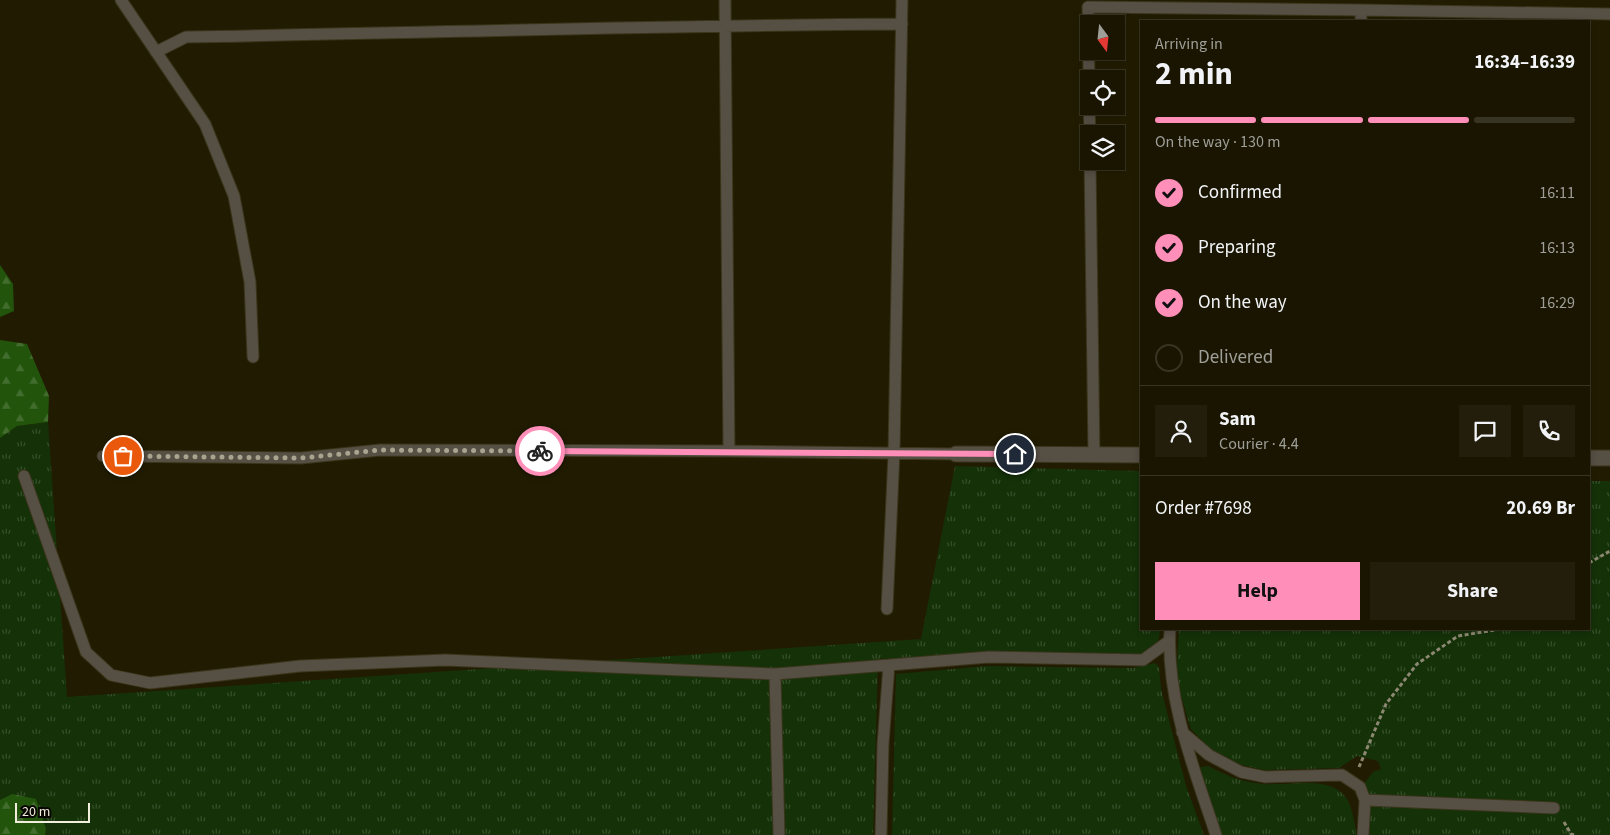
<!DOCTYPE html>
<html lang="en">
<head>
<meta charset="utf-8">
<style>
	body { margin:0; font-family:"Source Sans 3",sans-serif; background:#221e0b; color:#f1f3f6; height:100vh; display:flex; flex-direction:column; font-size:19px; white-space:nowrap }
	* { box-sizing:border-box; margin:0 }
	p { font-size:16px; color:#9f9f99 }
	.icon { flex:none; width:28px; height:28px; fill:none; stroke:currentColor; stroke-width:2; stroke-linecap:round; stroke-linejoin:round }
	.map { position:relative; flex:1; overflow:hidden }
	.panel { position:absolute; left:1140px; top:20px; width:450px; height:610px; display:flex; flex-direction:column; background:#191501; border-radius:0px; box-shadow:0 2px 8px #0003,0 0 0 1px #373423 }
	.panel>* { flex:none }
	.needle { width:32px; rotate:165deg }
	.fabs { position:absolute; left:1080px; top:15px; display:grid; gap:10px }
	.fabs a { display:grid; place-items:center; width:45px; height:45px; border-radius:0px; background:#191501; box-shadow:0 2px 8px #0003,0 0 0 1px #373423; font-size:25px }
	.scale { position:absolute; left:15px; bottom:12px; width:75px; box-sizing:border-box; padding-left:5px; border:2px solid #f0eddc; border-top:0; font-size:14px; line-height:18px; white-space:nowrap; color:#f0eddc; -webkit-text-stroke:4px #080601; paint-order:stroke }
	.pin { position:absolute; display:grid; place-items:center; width:42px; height:42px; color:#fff; margin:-21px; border:2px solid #fff; border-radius:50%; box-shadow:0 1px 5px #0007 }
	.courier { position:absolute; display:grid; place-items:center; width:50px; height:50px; margin:-25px; border:4px solid #ff8eb9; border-radius:50%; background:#fff; color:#222; box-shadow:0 1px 6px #0007 }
	.summary em { font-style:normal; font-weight:700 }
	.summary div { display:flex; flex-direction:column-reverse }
	.summary { display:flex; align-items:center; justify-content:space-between; height:85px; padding:0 15px }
	h1 { font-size:32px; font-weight:700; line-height:38px }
	.bar { display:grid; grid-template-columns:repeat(4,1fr); gap:8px 5px; align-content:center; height:60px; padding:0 15px }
	.bar i { height:6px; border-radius:4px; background:#373423 }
	.bar .active { background:#ff8eb9 }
	.bar p { grid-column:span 4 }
	.line { display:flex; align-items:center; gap:12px; padding:0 15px; border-top:1px solid #373423 }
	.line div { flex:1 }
	.round { display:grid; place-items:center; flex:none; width:52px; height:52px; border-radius:0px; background:#221e0b }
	ol { padding:0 15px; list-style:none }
	li { display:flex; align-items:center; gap:15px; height:55px }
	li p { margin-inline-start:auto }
	li .icon { padding:5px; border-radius:50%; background:#ff8eb9; color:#111; stroke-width:4 }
	li:last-child { color:#9f9f99 }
	li i { width:28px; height:28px; border:2px solid #373423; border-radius:50% }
	.primary-button { display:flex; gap:10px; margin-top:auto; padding:10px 15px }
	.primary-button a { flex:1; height:58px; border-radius:0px; background:#ff8eb9; color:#111; font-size:20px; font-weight:700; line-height:58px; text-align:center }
	.primary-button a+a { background:#221e0b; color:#f1f3f6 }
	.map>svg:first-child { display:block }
</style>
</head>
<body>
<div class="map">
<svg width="1610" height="835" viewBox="0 0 1610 835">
	<defs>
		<pattern id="grass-tufts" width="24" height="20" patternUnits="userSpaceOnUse" patternTransform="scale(1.25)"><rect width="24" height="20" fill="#143108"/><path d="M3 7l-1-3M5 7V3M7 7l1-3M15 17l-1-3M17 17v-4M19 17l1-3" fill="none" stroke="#364f2b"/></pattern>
		<pattern id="forest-firs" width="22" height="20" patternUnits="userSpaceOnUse" patternTransform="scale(1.25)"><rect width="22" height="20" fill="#22540b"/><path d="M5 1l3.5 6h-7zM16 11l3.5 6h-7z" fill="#426d2e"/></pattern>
	</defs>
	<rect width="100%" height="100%" fill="#211c01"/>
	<path fill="url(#grass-tufts)" d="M48 422 67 697 921 639 955 466 1141 471V629H1160C1160 646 1151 652 1135 656L986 653 878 659 873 835H45L46 829 12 794 0 800V438L17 426Z
		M1589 481H1610V835H1370L1368 797 1363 785 1373 772 1381 769 1378 761 1357 756 1339 768 1264 770 1242 765 1211 750 1191 729 1176 679 1179 629H1589Z
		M1155 663 1159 667 1161 689 1186 786 1204 835H892L896 674 988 666 1134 668Z
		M1208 766C1228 776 1240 782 1263 784 1294 786 1344 771 1352 812 1354 820 1356 827 1356 835H1222L1200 772 1201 767Z"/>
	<path fill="url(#forest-firs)" d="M0 265 13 284 14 311 0 317Z
		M0 340 27 344 49 396 48 422 17 426 0 438Z
		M12 794 36 799 46 829 45 835H0V800Z"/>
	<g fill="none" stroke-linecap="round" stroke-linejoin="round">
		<defs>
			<path id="lane" d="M121 0 205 124 234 196 250 282 253 357
				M725 0 729 451
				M1361 10 1610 14
				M156 52 186 37C425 33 663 25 902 24
				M1089 79 1088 7 1361 10V21
				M1089 106 1090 134
				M1090 161 1094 455
				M103 456 301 458 380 450 729 451 956 454
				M24 476 86 652 111 675 150 683 300 666 445 660 775 674 889 665
				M887 609 894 453 902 0
				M1170 629C1166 700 1194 768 1216 835
				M775 674 779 835
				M1182 732 1209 755 1241 772 1265 777 1342 775 1360 787 1365 800 1363 835
				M1365 800 1554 808
				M881 835 883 744 889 665 989 657 1143 660 1169 641"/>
			<path id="street" d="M956 454 1141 455
				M1589 458H1610"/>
		</defs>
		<use href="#lane" stroke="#3a351b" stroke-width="13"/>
		<use href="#street" stroke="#3a351b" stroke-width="17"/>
		<path stroke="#8c8872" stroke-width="3" stroke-dasharray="4 2.5" stroke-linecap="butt" d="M1589 563 1610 551
			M1359 767 1386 704 1417 664 1458 636 1501 629
			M1564 822 1571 834 1574 835"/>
		<use href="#lane" stroke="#564f44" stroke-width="11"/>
		<use href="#street" stroke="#564f44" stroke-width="15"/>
	</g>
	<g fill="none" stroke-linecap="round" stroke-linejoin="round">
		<path stroke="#a8a48f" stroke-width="5" stroke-dasharray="0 9" d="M123 456 301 458 380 450 540 451"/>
		<path stroke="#ff8eb9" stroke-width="6" d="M540 451 1015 454"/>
	</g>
</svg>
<div class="fabs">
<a><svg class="needle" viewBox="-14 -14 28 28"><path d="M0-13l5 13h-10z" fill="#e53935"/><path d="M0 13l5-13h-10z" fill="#9f9f99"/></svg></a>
<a><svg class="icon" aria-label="locate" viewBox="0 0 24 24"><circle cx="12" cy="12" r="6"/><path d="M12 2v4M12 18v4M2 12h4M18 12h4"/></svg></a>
<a><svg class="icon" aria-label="layers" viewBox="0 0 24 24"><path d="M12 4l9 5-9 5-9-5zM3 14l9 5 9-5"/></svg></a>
</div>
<div class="scale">20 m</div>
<div class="pin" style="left:123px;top:456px;background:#ea580c"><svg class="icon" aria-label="bag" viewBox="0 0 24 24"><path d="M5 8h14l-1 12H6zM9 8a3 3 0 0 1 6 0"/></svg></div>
<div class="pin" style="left:1015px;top:454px;background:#1f2937"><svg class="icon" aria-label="home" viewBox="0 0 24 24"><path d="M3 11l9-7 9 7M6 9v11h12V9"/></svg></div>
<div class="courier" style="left:540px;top:451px"><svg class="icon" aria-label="bike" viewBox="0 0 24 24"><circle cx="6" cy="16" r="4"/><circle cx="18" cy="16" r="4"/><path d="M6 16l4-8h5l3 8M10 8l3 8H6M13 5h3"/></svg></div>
<section class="panel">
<div class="summary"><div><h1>2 min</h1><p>Arriving in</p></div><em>16:34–16:39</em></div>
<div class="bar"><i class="active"></i><i class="active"></i><i class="active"></i><i></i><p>On the way · 130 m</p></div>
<ol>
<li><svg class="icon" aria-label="check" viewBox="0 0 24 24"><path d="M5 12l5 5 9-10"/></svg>Confirmed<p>16:11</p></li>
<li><svg class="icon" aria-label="check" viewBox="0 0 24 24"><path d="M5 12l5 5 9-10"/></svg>Preparing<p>16:13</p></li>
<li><svg class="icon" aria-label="check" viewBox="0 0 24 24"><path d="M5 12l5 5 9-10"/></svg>On the way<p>16:29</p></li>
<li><i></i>Delivered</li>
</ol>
<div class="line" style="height:90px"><a class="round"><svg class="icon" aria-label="person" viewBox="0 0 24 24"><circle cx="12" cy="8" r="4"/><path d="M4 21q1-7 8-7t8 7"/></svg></a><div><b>Sam</b><p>Courier · 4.4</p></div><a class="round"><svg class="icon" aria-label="chat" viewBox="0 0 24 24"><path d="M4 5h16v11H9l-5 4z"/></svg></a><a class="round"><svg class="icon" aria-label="phone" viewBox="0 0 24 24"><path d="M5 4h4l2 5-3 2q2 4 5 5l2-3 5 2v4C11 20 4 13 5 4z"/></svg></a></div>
<div class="line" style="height:65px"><div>Order #7698</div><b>20.69 Br</b></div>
<div class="primary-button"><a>Help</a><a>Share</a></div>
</section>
</div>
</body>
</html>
